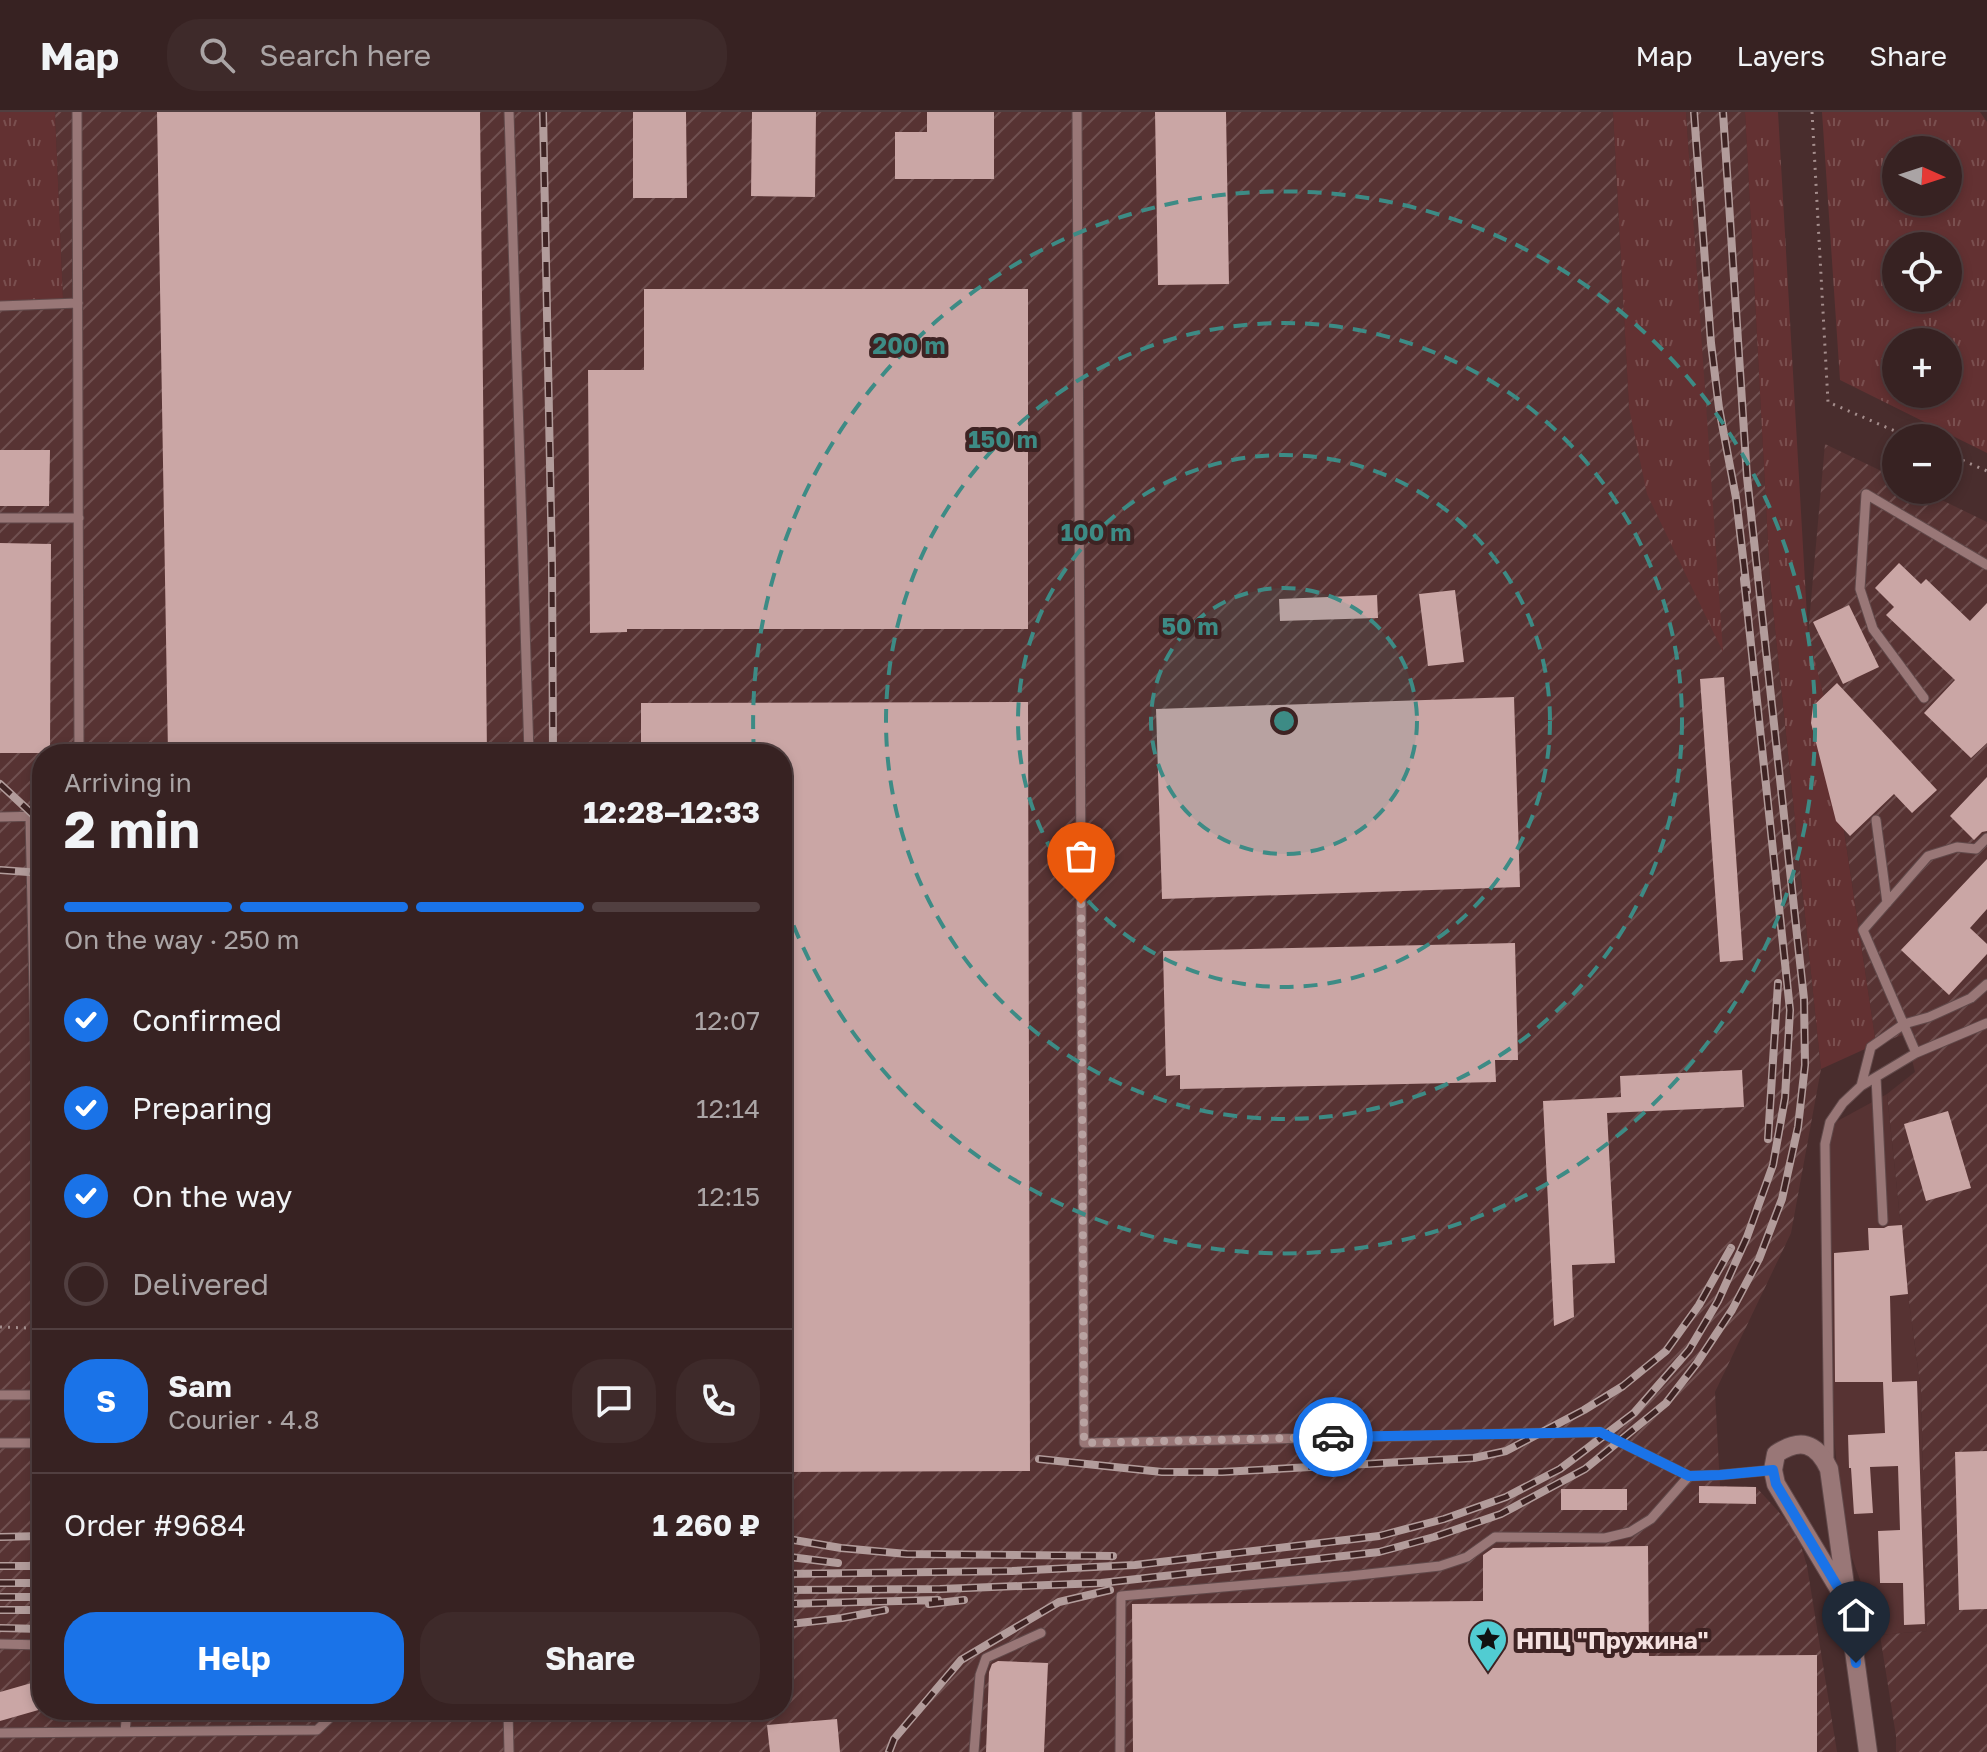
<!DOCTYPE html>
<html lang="en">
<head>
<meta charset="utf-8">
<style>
	body { margin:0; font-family:"Golos Text",sans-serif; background:#3e2a2a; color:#f1f3f6; height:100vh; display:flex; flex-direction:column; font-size:30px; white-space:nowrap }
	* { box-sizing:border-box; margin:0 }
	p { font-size:26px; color:#aaa4a5 }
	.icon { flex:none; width:44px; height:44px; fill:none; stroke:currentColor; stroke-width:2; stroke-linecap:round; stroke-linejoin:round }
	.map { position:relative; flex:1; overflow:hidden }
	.panel { position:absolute; left:32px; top:632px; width:760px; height:976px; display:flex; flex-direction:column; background:#372222; border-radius:32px; box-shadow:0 4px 12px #0003,0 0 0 2px #513f40 }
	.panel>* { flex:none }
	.needle { width:52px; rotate:93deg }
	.controls { position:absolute; left:1882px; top:24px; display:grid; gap:16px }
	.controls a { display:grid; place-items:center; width:80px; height:80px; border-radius:50%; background:#372222; box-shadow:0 4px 12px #0003,0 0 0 2px #513f40; font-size:40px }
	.pin { position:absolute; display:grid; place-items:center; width:68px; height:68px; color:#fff; margin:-82px -34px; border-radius:50% 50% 50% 0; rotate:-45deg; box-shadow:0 0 8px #0007 }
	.pin .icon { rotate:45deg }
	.courier { position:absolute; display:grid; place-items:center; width:80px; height:80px; margin:-40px; border:6px solid #1a73e8; border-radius:50%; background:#fff; color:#222; box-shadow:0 2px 10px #0007 }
	.headline em { font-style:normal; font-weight:700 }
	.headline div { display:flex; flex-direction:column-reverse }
	.headline { display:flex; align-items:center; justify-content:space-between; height:136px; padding:0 32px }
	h1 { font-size:52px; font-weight:700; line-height:60px }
	.bar { display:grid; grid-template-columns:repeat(4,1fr); gap:12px 8px; align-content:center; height:96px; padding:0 32px }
	.bar i { height:10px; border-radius:6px; background:#513f40 }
	.bar .on { background:#1a73e8 }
	.bar p { grid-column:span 4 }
	.line { display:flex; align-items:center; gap:20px; padding:0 32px; border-top:2px solid #513f40 }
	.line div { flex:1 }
	.round { display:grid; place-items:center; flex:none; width:84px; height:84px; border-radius:32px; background:#3e2a2a }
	ol { padding:0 32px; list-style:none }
	li { display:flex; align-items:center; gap:24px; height:88px }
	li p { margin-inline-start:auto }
	li .icon { padding:8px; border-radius:50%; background:#1a73e8; color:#fff; stroke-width:4 }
	li:last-child { color:#aaa4a5 }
	li i { width:44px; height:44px; border:4px solid #513f40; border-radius:50% }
	.button { display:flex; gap:16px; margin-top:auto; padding:16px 32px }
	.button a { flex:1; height:92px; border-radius:32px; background:#1a73e8; color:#fff; font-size:32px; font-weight:700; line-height:92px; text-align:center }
	.button a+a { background:#3e2a2a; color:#f1f3f6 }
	header { display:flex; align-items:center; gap:48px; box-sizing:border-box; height:112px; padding:0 40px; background:#372222; border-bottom:2px solid #513f40 }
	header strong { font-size:38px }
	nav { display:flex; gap:44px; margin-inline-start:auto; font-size:28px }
	.search { width:560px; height:72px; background:#3e2a2a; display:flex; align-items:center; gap:20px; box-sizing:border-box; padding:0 28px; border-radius:32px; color:#aaa4a5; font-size:30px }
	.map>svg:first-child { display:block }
</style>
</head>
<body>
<header>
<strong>Map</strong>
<div class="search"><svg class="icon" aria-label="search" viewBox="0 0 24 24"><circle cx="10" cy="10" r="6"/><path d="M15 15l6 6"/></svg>Search here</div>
<nav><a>Map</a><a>Layers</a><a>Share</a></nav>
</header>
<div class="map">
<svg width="1987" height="1640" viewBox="0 0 1987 1640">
	<defs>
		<pattern id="industrial-furrows" width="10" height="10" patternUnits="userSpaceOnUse" patternTransform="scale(2)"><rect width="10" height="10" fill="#573333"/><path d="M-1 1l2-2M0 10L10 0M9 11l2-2" fill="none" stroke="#705050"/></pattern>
		<pattern id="grass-tufts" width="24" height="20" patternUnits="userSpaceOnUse" patternTransform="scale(2)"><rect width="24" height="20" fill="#633132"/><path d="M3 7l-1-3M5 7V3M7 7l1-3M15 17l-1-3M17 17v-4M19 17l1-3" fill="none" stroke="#7a4f4f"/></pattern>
	</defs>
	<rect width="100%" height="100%" fill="#492d2d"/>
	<path fill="#573333" d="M1887 982 1908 1182 1921 1279 1927 1519 1880 1523 1843 1421 1832 1302 1829 1124 1830 1013Z"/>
	<path fill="url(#industrial-furrows)" fill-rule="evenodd" d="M55 0H1613L1629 296 1722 538 1686 0H1745L1770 469 1821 957 1791 1121 1715 1280 1720 1374 1756 1375 1797 1420 1807 1454 1837 1640H0V190L63 186ZM42 642H782V1598H42Z
		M1825 332 1896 366V378H1921L1987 410V1640H1896V1624L1880 1523 1927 1519 1921 1279 1908 1182 1887 982 1915 960 1906 922 1876 932 1840 691 1808 522Z"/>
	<path fill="url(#grass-tufts)" fill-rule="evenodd" d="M0 0H55L63 187 0 190Z
		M1613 0H1686L1723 540 1647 382 1629 296Z
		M1745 0H1778L1808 522 1850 688 1840 692 1876 932 1821 957 1770 469Z
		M1822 0H1980L1987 10V341L1840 268ZM1896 38H1948V90H1896ZM1896 134H1948V186H1896ZM1948 230V282H1896V230Z"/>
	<path fill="#caa6a5" d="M157 0H480L487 642H168Z
		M633 0H686L687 86H633Z
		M752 0H816L815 85 751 84Z
		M927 0H994V67H895V20H927Z
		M1155 0H1226L1229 172 1158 173Z
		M644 177H1028V517H627V520L590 521 588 258H644Z
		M0 338H50L49 394H0Z
		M0 431 51 432 50 641H0Z
		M1899 451 1921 472 1926 467 1970 509 1987 491V631L1971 646 1924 601 1955 568 1886 503 1894 495 1875 476Z
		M1455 478 1464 550 1428 554 1419 482Z
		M1377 483 1378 506 1280 509 1279 487Z
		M1849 493 1879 555 1843 572 1813 510Z
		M1724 565 1743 848 1720 850 1700 567Z
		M1837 571 1937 678 1912 701 1894 682 1850 724 1836 709 1811 611 1813 594Z
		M1514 585 1520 775 1162 787 1156 597Z
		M1028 590 1030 1359 782 1360V642H641V591Z
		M1987 665V719L1982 720 1974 728 1950 704Z
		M1987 747V797L1970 816 1987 832V842L1949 883 1901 838Z
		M1515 831 1518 948H1495L1496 970 1180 977V963L1166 964 1163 839Z
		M1742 958 1744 995 1607 1001 1615 1151 1572 1153 1574 1205 1554 1214 1543 989 1621 985 1620 964Z
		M1948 999 1971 1076 1926 1089 1904 1012Z
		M1902 1113 1908 1182 1890 1184 1892 1270 1917 1269 1925 1512 1904 1513 1903 1471H1880L1878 1419 1900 1418 1898 1354 1870 1355 1873 1401 1854 1402 1851 1356H1849L1848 1323 1885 1321 1883 1270H1835L1834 1141 1869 1138 1868 1116H1884L1888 1114Z
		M1987 1339V1497L1959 1498 1955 1340Z
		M1699 1374 1756 1375V1392L1699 1391Z
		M1561 1377H1627V1398H1561Z
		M1648 1434 1649 1544 1817 1543V1640H1133L1132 1492 1483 1489V1443L1493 1436Z
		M998 1549 1048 1551 1044 1640H986L989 1560 992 1552Z
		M42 1568V1597L0 1609V1580Z
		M234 1598H315V1610H233Z
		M837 1607 840 1640H770L767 1613Z"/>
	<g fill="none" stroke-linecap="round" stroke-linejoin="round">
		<defs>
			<path id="lane" d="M77 0 79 642
				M509 0 529 642
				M1077 0 1084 1331 1600 1320 1689 1364 1720 1363 1773 1358
				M0 194 78 191
				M0 406H79
				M1924 586 1873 517 1860 477 1866 382 1987 453
				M0 705 42 704
				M30 705 42 1230
				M1876 708 1887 791
				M1916 941 1863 818 1928 744 1957 735 1976 737 1987 726
				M1876 965 1883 1109
				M1861 974 1871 935 1904 912 1929 905 1971 886 1987 872
				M0 1283H42
				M0 1331H42
				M1829 1350 1825 1032 1830 1010 1843 991 1861 974 1916 941 1987 911
				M0 1532 42 1533
				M508 1598 509 1640
				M125 1620 127 1598
				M0 1621 317 1618 335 1601V1598
				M974 1640 980 1563 986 1546 1041 1521
				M1120 1640 1121 1484 1350 1464 1440 1454 1467 1445 1495 1425 1605 1426 1630 1420 1651 1407 1689 1364"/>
			<path id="street" d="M1848 1492 1776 1372 1773 1358 1776 1342C1800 1326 1816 1330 1829 1357L1868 1640"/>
		</defs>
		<use href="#lane" stroke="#61494a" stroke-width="11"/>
		<use href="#street" stroke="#61494a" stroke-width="20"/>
		<path stroke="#a58e8d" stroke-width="3" stroke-dasharray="2 6" stroke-linecap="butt" d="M1812 0 1828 290 1911 326
			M1948 342 1987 359
			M0 1215 28 1216"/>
		<use href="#lane" stroke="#977" stroke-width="9"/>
		<use href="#street" stroke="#977" stroke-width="18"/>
		<defs>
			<path id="rail" d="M543 0 552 453 553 642
				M1694 0 1711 231 1719 296 1736 386 1747 479
				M0 672 42 711
				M0 758 42 761
				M1768 1027 1778 871
				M1039 1347 1162 1360H1222L1474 1346 1506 1339 1584 1298 1623 1274 1666 1239 1699 1193 1731 1136
				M0 1425 42 1424
				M782 1426 841 1436 907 1442 1113 1444
				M782 1444 838 1451
				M0 1454H42
				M782 1462 1012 1459 1135 1453 1379 1424 1444 1407 1506 1385 1560 1357 1634 1301 1689 1238 1718 1189 1747 1125 1773 1053 1785 986 1790 898 1744 467
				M0 1471H42
				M782 1478 940 1477 1101 1471 1379 1440 1434 1425 1501 1402 1585 1357 1666 1291 1697 1251 1732 1198 1759 1147 1782 1087 1798 1015 1805 953 1804 887 1747 365 1723 0
				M0 1485H42
				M782 1492 938 1488
				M929 1492 964 1488
				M0 1498H42
				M782 1513 842 1506 885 1498
				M0 1516 42 1517
				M889 1640 894 1627 961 1548 1059 1490 1110 1478"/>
		</defs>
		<use href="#rail" stroke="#b29c9b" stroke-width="8"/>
		<use href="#rail" stroke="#3e2323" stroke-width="5" stroke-dasharray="15" stroke-linecap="butt"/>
	</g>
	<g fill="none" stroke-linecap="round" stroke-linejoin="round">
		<path stroke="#b8a2a1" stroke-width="8" stroke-dasharray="0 14.4" d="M1081 792 1084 1331 1333 1325"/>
		<path stroke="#1a73e8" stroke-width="10" d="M1333 1325 1600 1320 1689 1364 1720 1363 1773 1358 1776 1372 1848 1492 1856 1551"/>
	</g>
	<circle cx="1284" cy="609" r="133" fill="#3d8b85" fill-opacity=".12"/>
	<g fill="none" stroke="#3d8b85" stroke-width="4" stroke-dasharray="14 10">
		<circle cx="1284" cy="609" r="133"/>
		<circle cx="1284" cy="609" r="266"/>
		<circle cx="1284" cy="609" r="398"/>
		<path d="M754 641A531 531 0 1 1 783 786"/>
	</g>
	<defs>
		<symbol id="sight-pin" viewBox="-11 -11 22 30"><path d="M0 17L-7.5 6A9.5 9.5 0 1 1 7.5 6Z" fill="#51ccd2" stroke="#3e2323"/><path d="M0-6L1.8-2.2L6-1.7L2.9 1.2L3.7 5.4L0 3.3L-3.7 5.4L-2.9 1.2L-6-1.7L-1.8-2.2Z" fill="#111"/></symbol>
	</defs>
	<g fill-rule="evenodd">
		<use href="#sight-pin" x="1466" y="1505" width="44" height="60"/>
	</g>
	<g text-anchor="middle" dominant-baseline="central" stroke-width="8" stroke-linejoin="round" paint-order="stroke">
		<g font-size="24" font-weight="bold" fill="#f4e1e0" stroke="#3e2323" text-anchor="start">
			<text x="1516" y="1527">НПЦ "Пружина"</text>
		</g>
	</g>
	<circle cx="1284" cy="609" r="12" fill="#3d8b85" stroke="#3e2323" stroke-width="4"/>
	<g font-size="24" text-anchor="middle" font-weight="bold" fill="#3d8b85" stroke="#3e2323" stroke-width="8" stroke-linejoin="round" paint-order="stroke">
		<text x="909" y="242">200 m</text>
		<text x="1003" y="336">150 m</text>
		<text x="1096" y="429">100 m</text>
		<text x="1190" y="523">50 m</text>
	</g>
</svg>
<div class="controls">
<a><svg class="needle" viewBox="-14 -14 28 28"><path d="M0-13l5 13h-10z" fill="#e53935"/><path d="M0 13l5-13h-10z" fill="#aaa4a5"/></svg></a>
<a><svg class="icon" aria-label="locate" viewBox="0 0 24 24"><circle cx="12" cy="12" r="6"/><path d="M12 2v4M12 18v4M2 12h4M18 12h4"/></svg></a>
<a>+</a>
<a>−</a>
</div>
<div class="pin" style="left:1081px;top:792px;background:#ea580c"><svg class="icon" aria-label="bag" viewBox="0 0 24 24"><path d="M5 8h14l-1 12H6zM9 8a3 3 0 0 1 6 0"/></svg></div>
<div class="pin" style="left:1856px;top:1551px;background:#1f2937"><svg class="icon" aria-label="home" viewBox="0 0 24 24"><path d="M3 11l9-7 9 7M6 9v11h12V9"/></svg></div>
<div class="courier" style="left:1333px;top:1325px"><svg class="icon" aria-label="car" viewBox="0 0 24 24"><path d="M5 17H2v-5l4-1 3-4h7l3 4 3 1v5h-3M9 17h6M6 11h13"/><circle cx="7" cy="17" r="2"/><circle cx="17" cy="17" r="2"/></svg></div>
<section class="panel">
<div class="headline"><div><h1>2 min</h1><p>Arriving in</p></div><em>12:28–12:33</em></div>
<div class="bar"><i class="on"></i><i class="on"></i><i class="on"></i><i></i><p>On the way · 250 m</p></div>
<ol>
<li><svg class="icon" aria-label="check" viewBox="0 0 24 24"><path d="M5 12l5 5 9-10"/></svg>Confirmed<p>12:07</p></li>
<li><svg class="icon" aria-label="check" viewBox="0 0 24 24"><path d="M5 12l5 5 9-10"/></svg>Preparing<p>12:14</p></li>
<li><svg class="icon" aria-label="check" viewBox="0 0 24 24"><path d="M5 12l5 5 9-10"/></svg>On the way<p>12:15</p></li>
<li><i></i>Delivered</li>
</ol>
<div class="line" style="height:144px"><b class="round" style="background:#1a73e8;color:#fff">S</b><div><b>Sam</b><p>Courier · 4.8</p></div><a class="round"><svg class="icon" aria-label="chat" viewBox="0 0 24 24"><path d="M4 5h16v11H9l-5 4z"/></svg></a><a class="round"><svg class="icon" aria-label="phone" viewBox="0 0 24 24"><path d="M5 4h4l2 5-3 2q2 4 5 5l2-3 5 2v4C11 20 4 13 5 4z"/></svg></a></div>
<div class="line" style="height:104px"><div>Order #9684</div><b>1 260 ₽</b></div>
<div class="button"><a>Help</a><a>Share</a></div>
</section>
</div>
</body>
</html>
